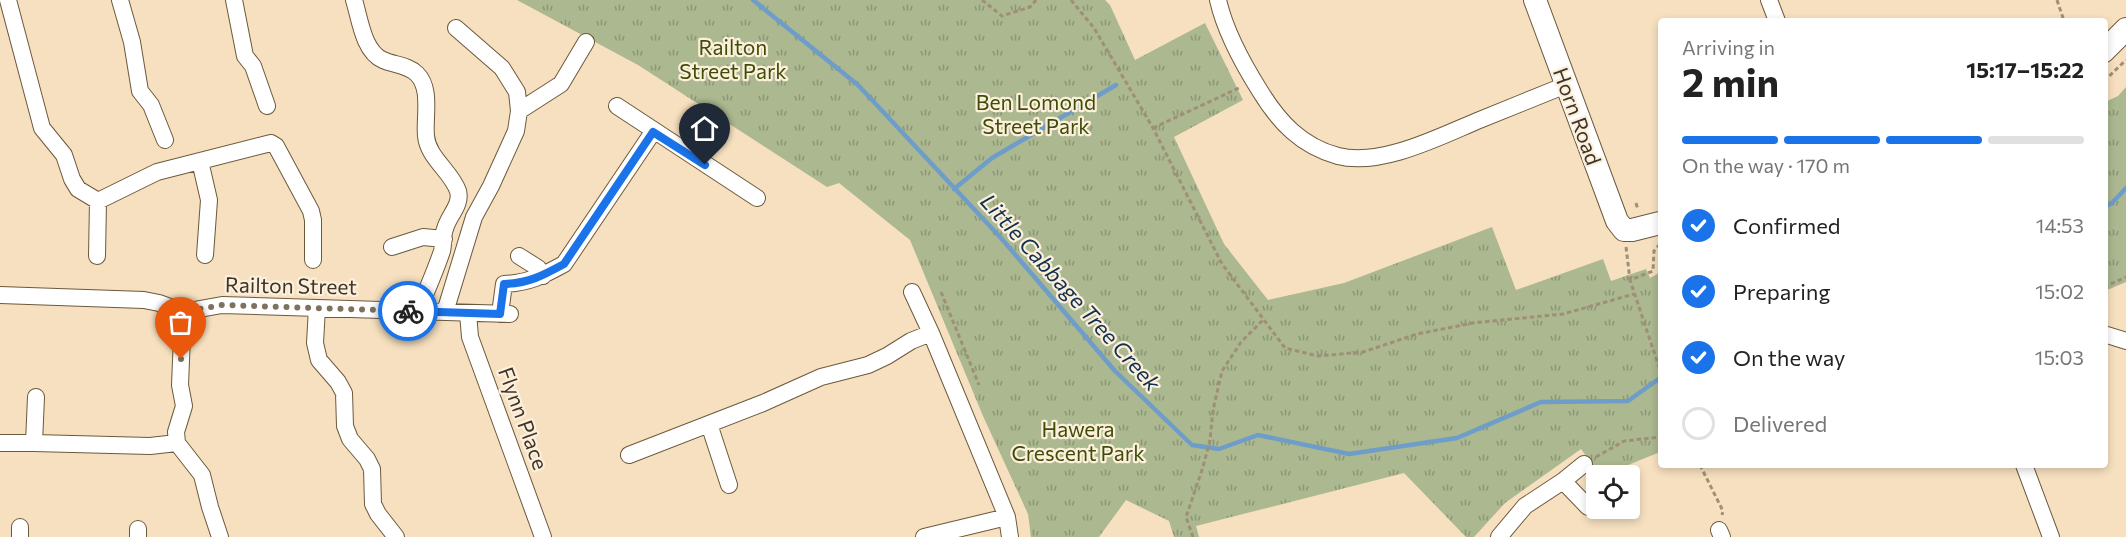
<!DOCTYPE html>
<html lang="en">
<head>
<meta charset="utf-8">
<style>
	body { margin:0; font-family:Commissioner,sans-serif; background:#f6f6f6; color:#222; height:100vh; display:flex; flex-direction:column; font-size:22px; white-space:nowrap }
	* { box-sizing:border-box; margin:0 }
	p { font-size:20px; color:#767676 }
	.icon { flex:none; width:33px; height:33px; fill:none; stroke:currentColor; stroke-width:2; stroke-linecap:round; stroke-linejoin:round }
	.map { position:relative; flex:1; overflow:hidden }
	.drawer { position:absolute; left:1658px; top:18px; width:450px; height:450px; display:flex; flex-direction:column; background:#fff; border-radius:6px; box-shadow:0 3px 9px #0003 }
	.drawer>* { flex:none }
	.fabs { position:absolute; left:1586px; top:465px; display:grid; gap:12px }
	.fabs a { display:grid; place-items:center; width:54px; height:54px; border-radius:6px; background:#fff; box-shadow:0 3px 9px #0003; font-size:30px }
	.pin { position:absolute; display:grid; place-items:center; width:51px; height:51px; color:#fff; margin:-62px -26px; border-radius:50% 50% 50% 0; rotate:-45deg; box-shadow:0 0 6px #0007 }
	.pin .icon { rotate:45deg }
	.courier { position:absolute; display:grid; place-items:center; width:60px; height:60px; margin:-30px; border:4px solid #1a73e8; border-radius:50%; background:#fff; color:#222; box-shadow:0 2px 8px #0007 }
	.summary em { font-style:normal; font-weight:700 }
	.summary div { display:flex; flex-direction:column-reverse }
	.summary { display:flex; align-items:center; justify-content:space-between; height:102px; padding:0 24px }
	h1 { font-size:39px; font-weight:700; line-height:45px }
	.bar { display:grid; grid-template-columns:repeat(4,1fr); gap:9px 6px; align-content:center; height:72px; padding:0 24px }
	.bar i { height:8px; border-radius:4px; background:#e0e0e0 }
	.bar .active { background:#1a73e8 }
	.bar p { grid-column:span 4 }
	ol { padding:0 24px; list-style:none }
	li { display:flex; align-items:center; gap:18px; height:66px }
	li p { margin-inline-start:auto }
	li .icon { padding:6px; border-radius:50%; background:#1a73e8; color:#fff; stroke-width:4 }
	li:last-child { color:#767676 }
	li i { width:33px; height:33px; border:3px solid #e0e0e0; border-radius:50% }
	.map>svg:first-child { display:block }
</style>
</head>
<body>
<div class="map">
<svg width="2126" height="537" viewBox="0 0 2126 537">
	<defs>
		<pattern id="park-tufts" width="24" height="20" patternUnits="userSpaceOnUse" patternTransform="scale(1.5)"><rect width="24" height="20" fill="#abb890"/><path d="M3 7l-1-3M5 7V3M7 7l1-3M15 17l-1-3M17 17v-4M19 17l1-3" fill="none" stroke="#8d9676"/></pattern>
	</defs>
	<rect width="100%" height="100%" fill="#f6e0bf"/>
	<path fill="url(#park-tufts)" d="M517 0H1105L1110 5 1135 60 1205 23 1243 100 1174 137 1224 244 1268 300 1344 283 1492 227 1516 290 1603 259 1611 281 1646 269 1650 278 1659 273 1660 248V452L1601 476 1581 449 1505 503 1474 537H1466L1404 473 1196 526 1199 537H1174L1169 521 1126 500 1099 537H1031L1028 514 983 416 910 240 839 183 827 187 638 65Z
		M2126 87V282L2105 291V102L2118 96Z"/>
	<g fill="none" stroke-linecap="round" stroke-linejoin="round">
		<path stroke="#6f9dca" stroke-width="4.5" d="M753 0 858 85 1001 238 1115 371 1192 445 1219 449 1258 435 1349 454 1457 438 1541 402 1628 401 1660 378
			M954 189 992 158 1116 85
			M2104 207 2112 203 2126 188"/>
		<defs>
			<path id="street" d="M8 0 42 128 64 155 72 179 78 189 98 201 97 256
				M120 0 132 42 140 91 151 105 165 140
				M234 0 245 56 253 66 267 106
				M354 0C360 19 363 51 383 60 394 65 408 65 417 74 432 89 424 117 426 136 428 158 451 171 458 191 462 205 448 216 445 229 442 236 444 244 442 251 435 272 426 292 418 311
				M1218 0C1225 31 1243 64 1260 91 1279 122 1301 146 1338 156 1380 167 1439 137 1477 121 1507 109 1536 97 1566 85
				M1769 0 1777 21
				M617 106 757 198
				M519 111 561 84 586 42
				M200 161 209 200 205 255
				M98 201 157 172 271 143 276 146 311 211 313 220V260
				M392 247 423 237 444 239
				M519 256 538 268 543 276
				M912 292 931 333 1007 517 1010 537
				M0 295 144 300 159 303 183 312 222 305 510 314
				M317 308 315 343 319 360 338 382 344 393 345 426 350 439 367 459 372 469 373 504 378 514 396 537
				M183 312 180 385 184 406 176 432 177 443 202 475 210 507 220 537
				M445 312 474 217 491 186 516 131 519 111 517 92 502 68 456 28
				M468 313 470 337 543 537
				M500 314 504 284C529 283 542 276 564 264L653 132
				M2104 334 2126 341
				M709 424 729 485
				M0 443H34L36 397
				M34 443 150 446 177 443
				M629 455 763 403 821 377 868 365 887 356 911 341 931 333
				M2024 465 2051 537
				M1563 481 1588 507
				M20 527V537
				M1719 530 1722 537
				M138 537V529
				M924 537 1007 517
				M1499 537 1525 506 1563 481 1584 464"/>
			<path id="secondary" d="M1535 0 1617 221 1624 230H1632L1660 223
				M2104 51 2126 29"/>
		</defs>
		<use href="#street" stroke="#6c593c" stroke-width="18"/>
		<use href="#secondary" stroke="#6c593c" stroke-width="24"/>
		<path stroke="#9f8f77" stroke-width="3" stroke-dasharray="4.5 3" stroke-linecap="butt" d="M982 0 1002 16 1030 7 1036 0
			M1071 0 1094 28 1153 128 1222 264 1285 348 1318 356 1363 352 1417 334 1473 323 1563 314 1634 294
			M2057 0 2064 21
			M2104 81 2126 60
			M1153 128 1241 87
			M1636 203 1638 210
			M1660 244 1654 251 1653 271 1630 280 1660 370
			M1626 247 1630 280
			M2104 287 2126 277
			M941 292 979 385
			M1596 457 1624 441 1660 437
			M1700 465 1723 511 1722 515
			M1193 537 1186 517 1203 467 1210 440 1213 410 1222 371 1241 342 1263 320"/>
		<use href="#street" stroke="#fff" stroke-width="16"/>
		<use href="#secondary" stroke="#fff" stroke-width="22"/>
	</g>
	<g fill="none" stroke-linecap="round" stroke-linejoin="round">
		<path stroke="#7e715d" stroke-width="6" stroke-dasharray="0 10.8" d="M181 359 183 312 222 305 408 311"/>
		<path stroke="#1a73e8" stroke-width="8" d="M408 311 500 314 504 284C529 283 542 276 564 264L653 132 705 165"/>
	</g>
	<g text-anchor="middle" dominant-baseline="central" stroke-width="4.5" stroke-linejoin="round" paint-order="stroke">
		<g font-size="21" fill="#3d4d07" stroke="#fcefdb">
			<text x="733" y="46">Railton<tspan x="733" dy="24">Street Park</tspan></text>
			<text x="1036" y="101">Ben Lomond<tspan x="1036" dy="24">Street Park</tspan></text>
			<text x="1078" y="428">Hawera<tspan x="1078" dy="24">Crescent Park</tspan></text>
		</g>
		<g font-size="21" fill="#3e3528" stroke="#fcefdb">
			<text transform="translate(1578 116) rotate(70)">Horn Road</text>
			<text transform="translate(291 285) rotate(1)">Railton Street</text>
			<text transform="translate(524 418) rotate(70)">Flynn Place</text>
		</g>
		<g font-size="22" font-style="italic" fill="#0f3150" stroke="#fcefdb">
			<text transform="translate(1071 292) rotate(48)">Little Cabbage Tree Creek</text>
		</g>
	</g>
</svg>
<div class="fabs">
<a><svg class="icon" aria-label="locate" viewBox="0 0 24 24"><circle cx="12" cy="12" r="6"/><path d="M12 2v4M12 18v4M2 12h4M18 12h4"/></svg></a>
</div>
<div class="pin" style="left:181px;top:359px;background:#ea580c"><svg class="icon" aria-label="bag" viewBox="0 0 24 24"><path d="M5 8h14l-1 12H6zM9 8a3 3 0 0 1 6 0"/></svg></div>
<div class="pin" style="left:705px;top:165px;background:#1f2937"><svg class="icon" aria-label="home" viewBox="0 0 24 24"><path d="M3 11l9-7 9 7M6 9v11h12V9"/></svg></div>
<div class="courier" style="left:408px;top:311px"><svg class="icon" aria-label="bike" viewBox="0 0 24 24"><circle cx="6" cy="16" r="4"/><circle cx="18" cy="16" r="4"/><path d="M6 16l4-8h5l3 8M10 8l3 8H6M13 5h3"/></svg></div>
<section class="drawer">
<div class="summary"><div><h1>2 min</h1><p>Arriving in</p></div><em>15:17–15:22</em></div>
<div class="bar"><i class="active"></i><i class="active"></i><i class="active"></i><i></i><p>On the way · 170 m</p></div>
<ol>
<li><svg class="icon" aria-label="check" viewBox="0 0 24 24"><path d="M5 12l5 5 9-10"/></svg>Confirmed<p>14:53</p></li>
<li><svg class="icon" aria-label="check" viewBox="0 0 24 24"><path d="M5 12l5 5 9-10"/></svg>Preparing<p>15:02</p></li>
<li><svg class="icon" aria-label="check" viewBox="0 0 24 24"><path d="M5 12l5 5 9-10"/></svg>On the way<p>15:03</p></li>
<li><i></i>Delivered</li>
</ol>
</section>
</div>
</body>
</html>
